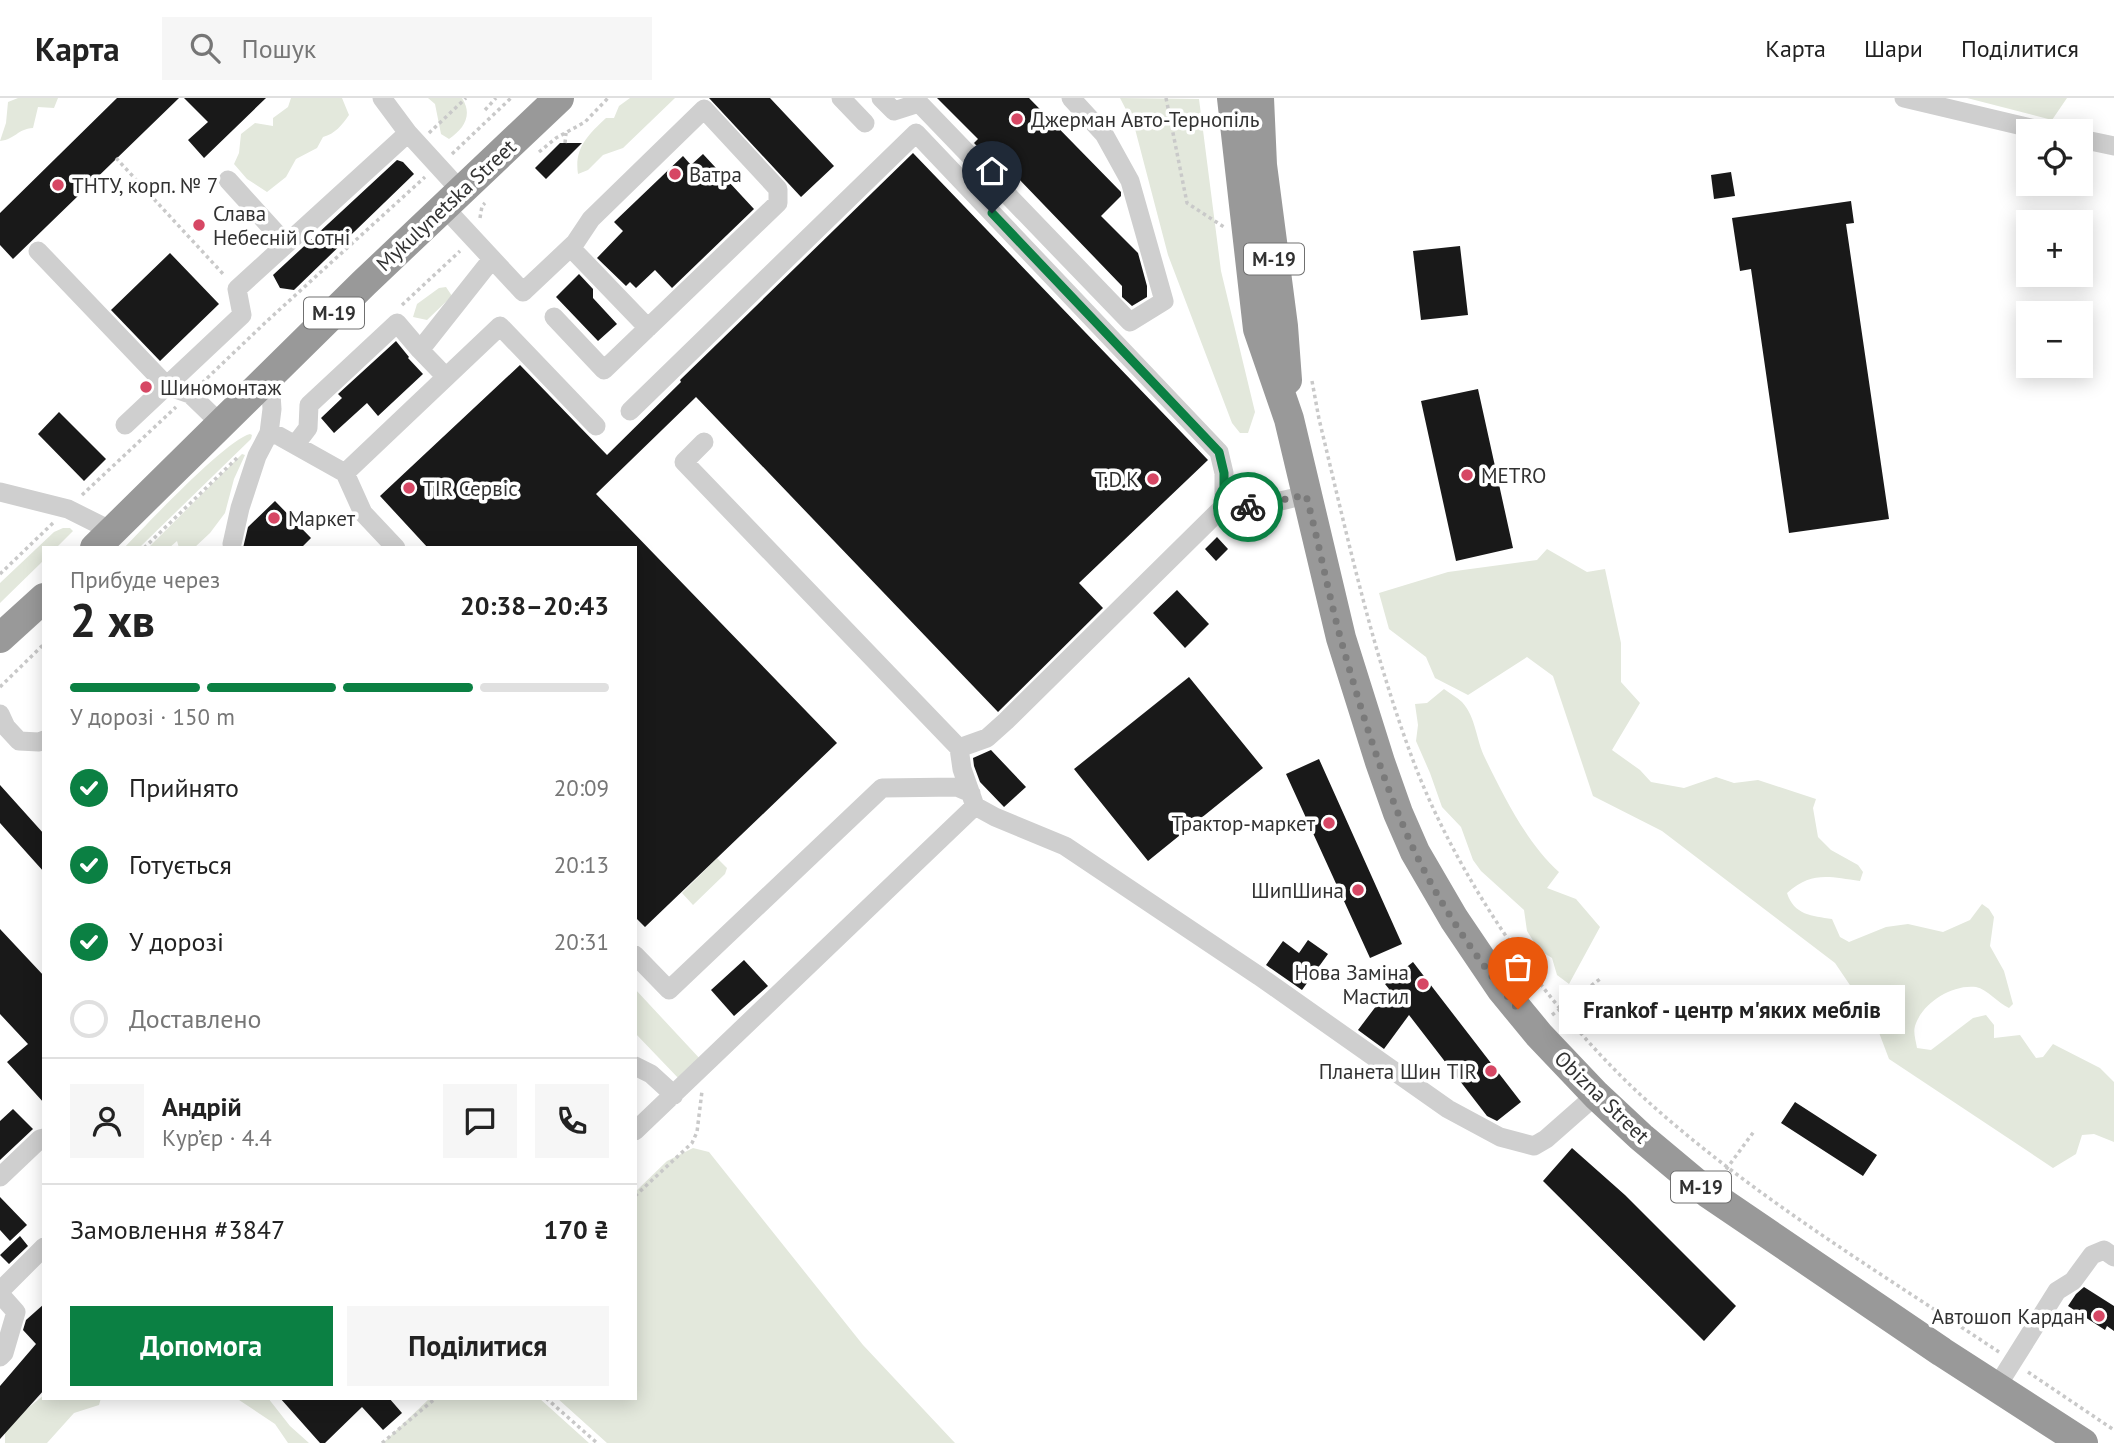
<!DOCTYPE html>
<html lang="uk">
<head>
<meta charset="utf-8">
<style>
	body { margin:0; font-family:"PT Sans",sans-serif; background:#f6f6f6; color:#222; height:100vh; display:flex; flex-direction:column; font-size:26px; white-space:nowrap }
	* { box-sizing:border-box; margin:0 }
	p { font-size:23px; color:#767676 }
	.icon { flex:none; width:38px; height:38px; fill:none; stroke:currentColor; stroke-width:2; stroke-linecap:round; stroke-linejoin:round }
	.map { position:relative; flex:1; overflow:hidden }
	.panel { position:absolute; left:42px; top:448px; width:595px; height:854px; display:flex; flex-direction:column; background:#fff; border-radius:0px; box-shadow:0 4px 18px #0003 }
	.panel>* { flex:none }
	.buttons { position:absolute; left:2016px; top:21px; display:grid; gap:14px }
	.buttons a { display:grid; place-items:center; width:77px; height:77px; border-radius:0px; background:#fff; box-shadow:0 4px 18px #0003; font-size:35px }
	.pin { position:absolute; display:grid; place-items:center; width:60px; height:60px; color:#fff; margin:-72px -30px; border-radius:50% 50% 50% 0; rotate:-45deg; box-shadow:0 0 7px #0007 }
	.pin .icon { rotate:45deg }
	.courier { position:absolute; display:grid; place-items:center; width:70px; height:70px; margin:-35px; border:5px solid #0b8043; border-radius:50%; background:#fff; color:#222; box-shadow:0 2px 9px #0007 }
	.bubble { position:absolute; height:49px; border-radius:0px; background:#fff; box-shadow:0 4px 18px #0003; font-size:23px; font-weight:600; line-height:49px; text-align:center }
	.headline em { font-style:normal; font-weight:600 }
	.headline div { display:flex; flex-direction:column-reverse }
	.headline { display:flex; align-items:center; justify-content:space-between; height:119px; padding:0 28px }
	h1 { font-size:46px; font-weight:600; line-height:52px }
	.bar { display:grid; grid-template-columns:repeat(4,1fr); gap:10px 7px; align-content:center; height:84px; padding:0 28px }
	.bar i { height:9px; border-radius:5px; background:#e0e0e0 }
	.bar .active { background:#0b8043 }
	.bar p { grid-column:span 4 }
	.line { display:flex; align-items:center; gap:18px; padding:0 28px; border-top:2px solid #e0e0e0 }
	.line div { flex:1 }
	.round { display:grid; place-items:center; flex:none; width:74px; height:74px; border-radius:0px; background:#f6f6f6 }
	ol { padding:0 28px; list-style:none }
	li { display:flex; align-items:center; gap:21px; height:77px }
	li p { margin-inline-start:auto }
	li .icon { padding:7px; border-radius:50%; background:#0b8043; color:#fff; stroke-width:4 }
	li:last-child { color:#767676 }
	li i { width:38px; height:38px; border:4px solid #e0e0e0; border-radius:50% }
	.cta { display:flex; gap:14px; margin-top:auto; padding:14px 28px }
	.cta a { flex:1; height:80px; border-radius:0px; background:#0b8043; color:#fff; font-size:28px; font-weight:600; line-height:80px; text-align:center }
	.cta a+a { background:#f6f6f6; color:#222 }
	header { display:flex; align-items:center; gap:42px; box-sizing:border-box; height:98px; padding:0 35px; background:#fff; border-bottom:2px solid #e0e0e0 }
	header strong { font-size:33px }
	nav { display:flex; gap:38px; margin-inline-start:auto; font-size:24px }
	.search { width:490px; height:63px; background:#f6f6f6; display:flex; align-items:center; gap:18px; box-sizing:border-box; padding:0 24px; border-radius:0px; color:#767676; font-size:26px }
	.map>svg:first-child { display:block }
</style>
</head>
<body>
<header>
<strong>Карта</strong>
<div class="search"><svg class="icon" aria-label="search" viewBox="0 0 24 24"><circle cx="10" cy="10" r="6"/><path d="M15 15l6 6"/></svg>Пошук</div>
<nav><a>Карта</a><a>Шари</a><a>Поділитися</a></nav>
</header>
<div class="map">
<svg width="2114" height="1345" viewBox="0 0 2114 1345">
	<rect width="100%" height="100%" fill="#fff"/>
	<path fill="#e3e8dc" d="M18 0H58L54 10 38 9 33 30C17 31 16 41 0 43L6 25 8 4Z
		M291 0H342L349 17C342 27 335 36 323 39L317 50 296 61 286 79 267 94 247 81 234 66 239 55 241 36 255 25 273 28V20L288 9Z
		M428 0H462C473 17 464 31 449 41L441 36 435 6Z
		M630 0H675L623 50 603 57 588 72 578 76C574 50 588 37 606 20H614L619 8Z
		M1120 0 1199 1 1221 173 1255 314 1248 335H1240L1232 325 1168 157 1134 27Z
		M1967 0H2067L2052 22Z
		M446 189 452 198 427 222 413 219 417 206 439 190Z
		M250 336 252 337 251 341 139 450H124C145 428 227 341 250 336Z
		M242 356 245 357 234 381 225 415 210 435 194 450H179L177 443 169 450H148Z
		M63 430H70L73 433 56 450H44V462L0 505V485L54 434Z
		M1547 451 1587 474 1605 471 1621 545V584L1640 605 1612 652 1640 672 1651 684 1684 690 1716 679 1734 685 1758 682 1816 701 1813 710 1818 739 1831 752 1858 767 1863 774 1860 783C1829 779 1812 773 1787 795 1794 817 1812 818 1832 821L1840 839 1849 844 1886 829 1908 826 1943 834 1970 822 1982 806 1989 811 1994 819 1990 848 2004 873 2013 906 2009 910C1998 905 1987 891 1976 889 1952 886 1922 905 1915 928 1913 935 1916 943 1917 950L1931 952 1973 920 1986 917 1994 927V940L2020 937 2036 960 2043 959 2053 946 2100 970 2114 984V1044L2094 1036 2082 1037 2076 1056 2053 1070 1889 961 1875 924 1835 865 1662 733 1593 698 1553 578 1527 559 1468 597 1435 580 1426 559 1389 531 1379 495 1448 474 1537 462Z
		M1444 591C1449 595 1457 599 1462 604 1476 619 1476 642 1485 660 1504 699 1527 745 1559 774L1547 790 1576 801 1600 829 1569 886 1557 877 1552 860 1539 852 1527 833 1524 812 1481 773 1473 762 1461 729 1442 709 1430 675 1416 643 1418 627 1415 606 1427 605Z
		M717 760 727 770 725 776 693 807 682 795Z
		M635 891 702 963 681 983 635 935Z
		M693 1050 709 1054 863 1247 955 1345H607L557 1300H635V1094L667 1063Z
		M44 1297V1300H101L99 1307 74 1315 47 1345H5V1328L17 1315 28 1310Z
		M236 1300H268L290 1328 309 1345H288L275 1326Z
		M430 1300H539L589 1345H383Z"/>
	<path fill="#191919" d="M117 0H179L13 161 0 147V115Z
		M184 0H266L204 60 188 42 208 24Z
		M709 0H770L834 68 801 99Z
		M937 0H1029L1121 94V98L1101 118 1138 155 1147 188V199L1132 208 1122 199V188L991 52 986 57 974 45 978 41Z
		M560 45H582L546 81 535 70Z
		M913 55 1208 362 1079 485 1103 510 998 614 696 299 596 396 837 645 645 829 635 819V450H428L380 398 520 267 607 357 681 284 680 282Z
		M703 56 754 111 672 190 655 172 636 190 630 184 626 188 597 160 623 133 614 124 683 58 691 67Z
		M397 62 403 64 414 76 294 192 280 190 273 177Z
		M1731 74 1735 98 1714 101 1711 77Z
		M1851 103 1854 125 1846 126 1889 421 1789 435 1751 171 1740 173 1732 120Z
		M1460 148 1468 217 1421 222 1413 153Z
		M170 155 219 206 160 263 111 212Z
		M579 176 593 191V200L617 226 598 243 556 199Z
		M396 243 409 259 408 260 423 276 378 318 367 305 334 335 321 320 342 300 338 296Z
		M1478 291 1513 450 1456 463 1421 303Z
		M59 314 106 361 84 383 38 336Z
		M275 403 311 440 301 450H243L248 429Z
		M1217 439 1228 451 1216 463 1205 451Z
		M1177 492 1209 526 1185 550 1153 515Z
		M1189 579 1263 670 1148 763 1074 671Z
		M991 652 1026 689 1004 709 980 684 974 668 973 660Z
		M1319 661 1402 846 1370 860 1286 676Z
		M0 687 44 736V774L0 725Z
		M0 831 44 878V1005L7 964 28 946 0 916Z
		M1308 842 1328 856 1302 892 1266 867 1283 843 1299 855Z
		M744 862 768 888 734 918 711 892Z
		M1413 864 1521 1004 1497 1023 1487 1018 1409 917 1384 951 1358 932 1389 891 1385 886Z
		M1795 1004 1877 1057 1863 1078 1781 1025Z
		M13 1011 33 1031 0 1062V1023Z
		M1572 1050 1625 1097 1736 1208 1704 1243 1543 1083Z
		M0 1099 27 1127 10 1143 0 1132Z
		M20 1138 28 1148 9 1166 0 1157Z
		M2084 1189 2114 1208V1233L2107 1228 2105 1232 2068 1208 2076 1196Z
		M44 1206V1292L0 1341V1288L36 1246 23 1232 26 1222Z
		M280 1300H389L402 1315 383 1332 362 1309 325 1345H320Z"/>
	<g fill="none" stroke-linecap="round" stroke-linejoin="round">
		<path stroke="#c9c9c9" stroke-width="3.5" stroke-dasharray="3.5 3.5" stroke-linecap="butt" d="M1166 0 1187 105 1224 129
			M485 12 496 0
			M429 35 466 0
			M565 45 566 35
			M539 54 556 40 585 24 608 0
			M452 56 511 0
			M116 60 225 178
			M480 120 482 108 485 105
			M402 207 460 153
			M1312 283 1319 321C1347 437 1372 553 1414 665 1461 788 1555 922 1654 1009 1759 1102 1882 1176 1999 1254
			M202 285 267 223 425 79
			M82 397 176 309
			M144 450 237 360
			M0 476 53 425
			M0 589 44 546
			M1552 917 1600 881
			M1722 1077 1755 1032
			M635 1098 692 1045 697 1034 702 993
			M2028 1274 2114 1332
			M546 1300 597 1345
			M382 1345 436 1300"/>
		<path stroke="#cfcfcf" stroke-width="19" d="M382 0 408 35 461 93
			M841 0 865 25
			M881 0 894 13 919 5 1130 224 1164 203 1130 83 1104 36 1071 0
			M1904 0 2044 33
			M2081 41 2114 48
			M228 82 286 146
			M444 109 523 194 575 145 591 121 704 11 778 91V105L604 272 554 219
			M571 150 648 230
			M38 153 167 288 190 296 221 326
			M446 279 420 252 492 161
			M630 313 916 35 1219 354 1224 375V408
			M125 327 242 217 237 191 408 35
			M269 335 279 338 345 375 363 415 396 450
			M704 344 684 364 959 650 962 671 975 708 995 719 1065 748 1259 878 1448 1011 1500 1039 1534 1048 1546 1041 1596 997
			M295 347 308 330 309 307 397 225 420 252
			M345 375 500 228 596 328
			M0 394 68 411 112 433
			M232 446 240 410 257 358 269 335 272 311 270 280
			M0 616 6 629 19 643 39 644 44 642
			M959 650 987 640 1006 623 1224 408C1252 412 1279 403 1306 397
			M635 857 669 892 882 690 957 689 971 695
			M635 968 651 976 674 997
			M635 1033 975 708
			M0 1079 40 1041 44 1040
			M0 1193 44 1149
			M0 1196 16 1214 4 1255 0 1259
			M1996 1290 2057 1193 2073 1183 2092 1157 2104 1152 2114 1159"/>
		<path stroke="#999" stroke-width="30" d="M1232 0 1258 231 1289 321 1341 540 1380 664 1398 715 1415 754 1454 821 1502 892 1539 937 1596 997 1641 1039 1708 1095 1942 1254 2083 1345
			M1259 0 1262 67 1283 228 1287 282
			M95 450 364 185 559 0
			M0 540 44 500"/>
	</g>
	<g fill="none" stroke-linecap="round" stroke-linejoin="round">
		<path stroke="#7a7a7a" stroke-width="7" stroke-dasharray="0 12.6" d="M1248 409 1306 397C1319 445 1328 494 1341 542 1361 612 1383 685 1414 752 1441 809 1478 863 1518 911"/>
		<path stroke="#0b8043" stroke-width="9" d="M992 115 1219 354 1224 375V408L1248 409"/>
	</g>
	<g fill="#d64764" stroke="#fff" stroke-width="2.5">
		<circle cx="1017" cy="21" r="7"/>
		<circle cx="675" cy="76" r="7"/>
		<circle cx="58" cy="87" r="7"/>
		<circle cx="199" cy="127" r="7"/>
		<circle cx="146" cy="289" r="7"/>
		<circle cx="1467" cy="377" r="7"/>
		<circle cx="1153" cy="381" r="7"/>
		<circle cx="409" cy="390" r="7"/>
		<circle cx="274" cy="420" r="7"/>
		<circle cx="1329" cy="725" r="7"/>
		<circle cx="1358" cy="792" r="7"/>
		<circle cx="1423" cy="886" r="7"/>
		<circle cx="1491" cy="973" r="7"/>
		<circle cx="2099" cy="1218" r="7"/>
	</g>
	<g text-anchor="middle" dominant-baseline="central" stroke-width="7" stroke-linejoin="round" paint-order="stroke">
		<g fill="#fff" stroke="#707070" stroke-width="2">
			<rect x="1244" y="145.5" width="60" height="31" rx="5"/>
			<rect x="304" y="199.5" width="60" height="31" rx="5"/>
			<rect x="1671" y="1073.5" width="60" height="31" rx="5"/>
		</g>
		<g font-size="19" font-weight="bold" fill="#323232">
			<text x="1274" y="161">М-19</text>
			<text x="334" y="215">М-19</text>
			<text x="1701" y="1089">М-19</text>
		</g>
		<g font-size="21" fill="#323232" stroke="#fff" text-anchor="start">
			<text x="1031" y="21">Джерман Авто-Тернопіль</text>
			<text x="689" y="76">Ватра</text>
			<text x="72" y="87">ТНТУ, корп. № 7</text>
			<text x="213" y="115">Слава<tspan x="213" dy="24">Небесній Сотні</tspan></text>
			<text x="160" y="289">Шиномонтаж</text>
			<text x="1481" y="377">METRO</text>
			<text x="1139" y="381" text-anchor="end">T.D.K</text>
			<text x="423" y="390">TIR Сервіс</text>
			<text x="288" y="420">Маркет</text>
			<text x="1315" y="725" text-anchor="end">Трактор-маркет</text>
			<text x="1344" y="792" text-anchor="end">ШипШина</text>
			<text x="1409" y="874" text-anchor="end">Нова Заміна<tspan x="1409" dy="24">Мастил</tspan></text>
			<text x="1477" y="973" text-anchor="end">Планета Шин TIR</text>
			<text x="2085" y="1218" text-anchor="end">Автошоп Кардан</text>
		</g>
		<g font-size="21" fill="#323232" stroke="#fff">
			<text transform="translate(446 107) rotate(-43)">Mykulynetska Street</text>
			<text transform="translate(1602 999) rotate(44)">Obizna Street</text>
		</g>
	</g>
</svg>
<div class="buttons">
<a><svg class="icon" aria-label="locate" viewBox="0 0 24 24"><circle cx="12" cy="12" r="6"/><path d="M12 2v4M12 18v4M2 12h4M18 12h4"/></svg></a>
<a>+</a>
<a>−</a>
</div>
<div class="pin" style="left:1518px;top:911px;background:#ea580c"><svg class="icon" aria-label="bag" viewBox="0 0 24 24"><path d="M5 8h14l-1 12H6zM9 8a3 3 0 0 1 6 0"/></svg></div>
<div class="pin" style="left:992px;top:115px;background:#1f2937"><svg class="icon" aria-label="home" viewBox="0 0 24 24"><path d="M3 11l9-7 9 7M6 9v11h12V9"/></svg></div>
<div class="courier" style="left:1248px;top:409px"><svg class="icon" aria-label="bike" viewBox="0 0 24 24"><circle cx="6" cy="16" r="4"/><circle cx="18" cy="16" r="4"/><path d="M6 16l4-8h5l3 8M10 8l3 8H6M13 5h3"/></svg></div>
<div class="bubble" style="left:1559px;top:887px;width:346px">Frankof - центр м'яких меблів</div>
<section class="panel">
<div class="headline"><div><h1>2 хв</h1><p>Прибуде через</p></div><em>20:38–20:43</em></div>
<div class="bar"><i class="active"></i><i class="active"></i><i class="active"></i><i></i><p>У дорозі · 150 m</p></div>
<ol>
<li><svg class="icon" aria-label="check" viewBox="0 0 24 24"><path d="M5 12l5 5 9-10"/></svg>Прийнято<p>20:09</p></li>
<li><svg class="icon" aria-label="check" viewBox="0 0 24 24"><path d="M5 12l5 5 9-10"/></svg>Готується<p>20:13</p></li>
<li><svg class="icon" aria-label="check" viewBox="0 0 24 24"><path d="M5 12l5 5 9-10"/></svg>У дорозі<p>20:31</p></li>
<li><i></i>Доставлено</li>
</ol>
<div class="line" style="height:126px"><a class="round"><svg class="icon" aria-label="person" viewBox="0 0 24 24"><circle cx="12" cy="8" r="4"/><path d="M4 21q1-7 8-7t8 7"/></svg></a><div><b>Андрій</b><p>Кур’єр · 4.4</p></div><a class="round"><svg class="icon" aria-label="chat" viewBox="0 0 24 24"><path d="M4 5h16v11H9l-5 4z"/></svg></a><a class="round"><svg class="icon" aria-label="phone" viewBox="0 0 24 24"><path d="M5 4h4l2 5-3 2q2 4 5 5l2-3 5 2v4C11 20 4 13 5 4z"/></svg></a></div>
<div class="line" style="height:91px"><div>Замовлення #3847</div><b>170 ₴</b></div>
<div class="cta"><a>Допомога</a><a>Поділитися</a></div>
</section>
</div>
</body>
</html>
